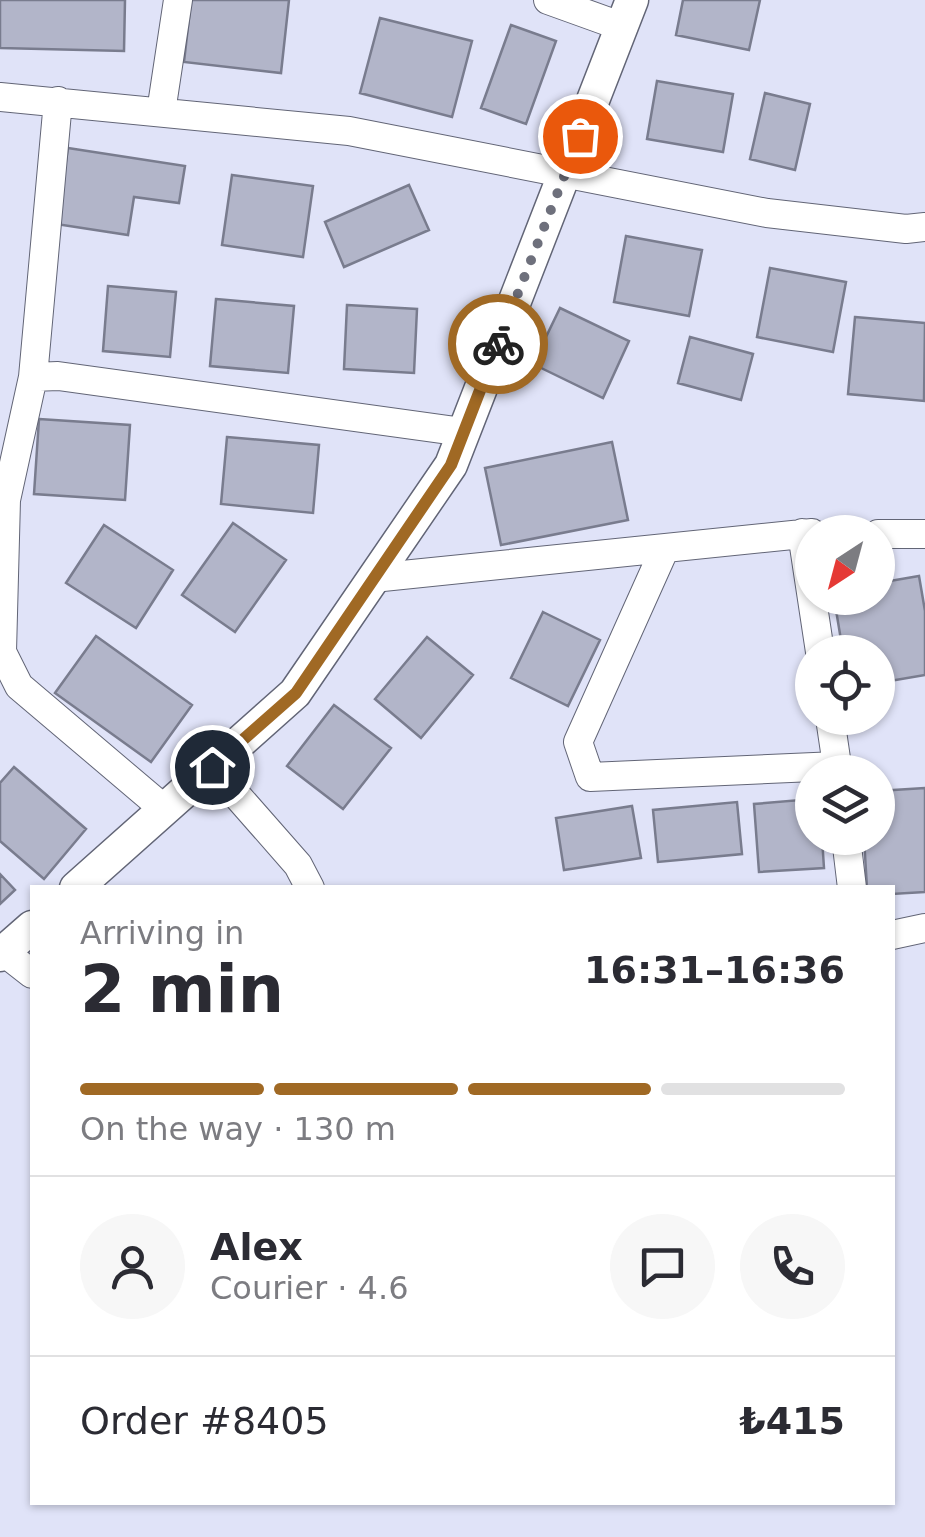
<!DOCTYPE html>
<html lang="en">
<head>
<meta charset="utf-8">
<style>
	body { margin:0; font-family:"DejaVu Sans",sans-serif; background:#f7f7f7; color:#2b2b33; height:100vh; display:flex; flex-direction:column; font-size:38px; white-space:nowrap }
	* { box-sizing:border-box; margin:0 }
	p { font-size:32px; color:#7c7c81 }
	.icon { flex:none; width:55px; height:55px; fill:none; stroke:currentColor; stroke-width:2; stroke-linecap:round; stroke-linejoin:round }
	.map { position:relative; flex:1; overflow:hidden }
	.side { position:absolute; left:30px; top:885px; width:865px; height:620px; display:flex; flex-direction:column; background:#fff; border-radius:0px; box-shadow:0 2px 8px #0004 }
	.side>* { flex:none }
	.needle { width:65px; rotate:216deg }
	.controls { position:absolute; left:795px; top:515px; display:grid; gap:20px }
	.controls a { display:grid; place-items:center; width:100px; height:100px; border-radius:50%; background:#fff; box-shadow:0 2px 8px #0004; font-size:50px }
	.pin { position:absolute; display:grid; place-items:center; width:85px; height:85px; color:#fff; margin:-42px; border:5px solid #fff; border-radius:50%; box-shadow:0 2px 10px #0007 }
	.courier { position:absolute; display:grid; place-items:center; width:100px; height:100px; margin:-50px; border:8px solid #a06924; border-radius:50%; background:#fff; color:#222; box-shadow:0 2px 12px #0007 }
	.head em { font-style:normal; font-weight:600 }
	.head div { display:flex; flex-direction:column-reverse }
	.head { display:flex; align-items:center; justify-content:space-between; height:170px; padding:0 50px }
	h1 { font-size:65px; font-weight:600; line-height:75px }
	.bar { display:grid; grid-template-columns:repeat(4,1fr); gap:15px 10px; align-content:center; height:120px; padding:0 50px }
	.bar i { height:12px; border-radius:8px; background:#e1e1e2 }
	.bar .selected { background:#a06924 }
	.bar p { grid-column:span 4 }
	.line { display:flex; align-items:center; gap:25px; padding:0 50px; border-top:2px solid #e1e1e2 }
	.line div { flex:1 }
	.round { display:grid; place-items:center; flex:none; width:105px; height:105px; border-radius:52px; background:#f7f7f7 }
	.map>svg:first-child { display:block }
</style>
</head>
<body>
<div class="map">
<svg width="925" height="1537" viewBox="0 0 925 1537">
	<rect width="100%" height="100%" fill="#e0e3f8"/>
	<path fill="#b2b5c9" stroke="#797c8e" stroke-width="2.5" d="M0 0H125L124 51 0 48Z
		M191 0H289L281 73 184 62Z
		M683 0H760L749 50 676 35Z
		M380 18 472 41 452 117 360 93Z
		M511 25 556 41 526 124 481 108Z
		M657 81 733 94 723 152 647 139Z
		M765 93 810 104 795 170 750 159Z
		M68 148 185 166 179 203 134 197 128 235 56 224Z
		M232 175 313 186 303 257 222 245Z
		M409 185 429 230 344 267 325 222Z
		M626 236 702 250 689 316 614 302Z
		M770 268 846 282 833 352 757 337Z
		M108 286 176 292 170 357 103 351Z
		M216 299 294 306 288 373 210 366Z
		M347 305 417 309 414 373 344 369Z
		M560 308 629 341 603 398 533 364Z
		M855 317 925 323 924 401 848 394Z
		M690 337 753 354 741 400 678 383Z
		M39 419 130 425 125 500 34 494Z
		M227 437 319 445 313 513 221 504Z
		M612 442 628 520 501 545 485 468Z
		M233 523 286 560 235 632 182 595Z
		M104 525 173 570 136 628 66 583Z
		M919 576 925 611V675L878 683V652H843L834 598H878V583Z
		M543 612 600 640 568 706 511 678Z
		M96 636 192 705 151 762 55 693Z
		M427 637 473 675 421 738 375 699Z
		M334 705 391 748 343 809 287 766Z
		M14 767 86 829 44 879 0 841V783Z
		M925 788V892L892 894V888H867L864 838H878V791Z
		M812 799V838H822L824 868 759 872 754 804Z
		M737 802 742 854 658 862 653 810Z
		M632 806 641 858 564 870 556 818Z
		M0 874 15 890 0 904Z"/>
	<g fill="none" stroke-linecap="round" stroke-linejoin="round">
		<defs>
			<path id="minor" d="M548 0 623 27
				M0 97 349 131 767 213 906 229 925 227
				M161 112 178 0
				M33 377 58 101
				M802 533 820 652
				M878 534H925
				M665 548 578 742 590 777 837 766
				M373 578 812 533
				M830 718 838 772
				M212 767 298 865 310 888
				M164 809 19 686 2 652 6 500 33 377 58 376 463 432
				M846 838 852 888
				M892 935 925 928
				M4 952 32 974"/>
			<path id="tertiary" d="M76 888 295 693 451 465 632 0
				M0 955 32 927"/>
		</defs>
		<use href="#minor" stroke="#626576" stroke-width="30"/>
		<use href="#tertiary" stroke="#626576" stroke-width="35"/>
		<use href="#minor" stroke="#fff" stroke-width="28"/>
		<use href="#tertiary" stroke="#fff" stroke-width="32"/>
	</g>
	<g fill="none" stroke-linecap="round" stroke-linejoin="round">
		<path stroke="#6e707c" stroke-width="10" stroke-dasharray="0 18" d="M498 344 580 136"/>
		<path stroke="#a06924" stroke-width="12" d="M212 767 296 693 451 465 498 344"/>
	</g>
</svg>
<div class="controls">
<a><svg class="needle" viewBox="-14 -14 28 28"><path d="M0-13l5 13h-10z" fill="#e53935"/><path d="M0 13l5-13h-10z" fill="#7c7c81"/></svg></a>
<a><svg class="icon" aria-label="locate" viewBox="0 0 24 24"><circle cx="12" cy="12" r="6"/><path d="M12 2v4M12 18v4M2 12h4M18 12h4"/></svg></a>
<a><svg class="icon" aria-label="layers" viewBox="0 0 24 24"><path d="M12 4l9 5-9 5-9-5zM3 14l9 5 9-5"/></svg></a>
</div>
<div class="pin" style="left:580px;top:136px;background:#ea580c"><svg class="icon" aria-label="bag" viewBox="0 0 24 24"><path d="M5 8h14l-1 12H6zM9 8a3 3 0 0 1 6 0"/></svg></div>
<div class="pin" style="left:212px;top:767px;background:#1f2937"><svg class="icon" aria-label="home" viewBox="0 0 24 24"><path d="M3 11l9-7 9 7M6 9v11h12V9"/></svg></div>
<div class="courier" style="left:498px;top:344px"><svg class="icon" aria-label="bike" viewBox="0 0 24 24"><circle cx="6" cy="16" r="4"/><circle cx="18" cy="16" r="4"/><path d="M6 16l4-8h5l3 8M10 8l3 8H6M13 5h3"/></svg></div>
<section class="side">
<div class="head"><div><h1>2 min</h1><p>Arriving in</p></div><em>16:31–16:36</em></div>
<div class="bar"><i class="selected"></i><i class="selected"></i><i class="selected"></i><i></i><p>On the way · 130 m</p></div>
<div class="line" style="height:180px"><a class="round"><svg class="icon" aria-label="person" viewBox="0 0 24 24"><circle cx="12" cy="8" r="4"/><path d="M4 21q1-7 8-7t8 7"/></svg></a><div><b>Alex</b><p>Courier · 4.6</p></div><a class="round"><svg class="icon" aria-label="chat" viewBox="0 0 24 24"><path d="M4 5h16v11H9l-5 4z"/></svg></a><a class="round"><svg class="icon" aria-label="phone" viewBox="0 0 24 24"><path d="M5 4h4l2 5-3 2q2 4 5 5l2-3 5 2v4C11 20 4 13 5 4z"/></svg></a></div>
<div class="line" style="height:130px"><div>Order #8405</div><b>₺415</b></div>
</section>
</div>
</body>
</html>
